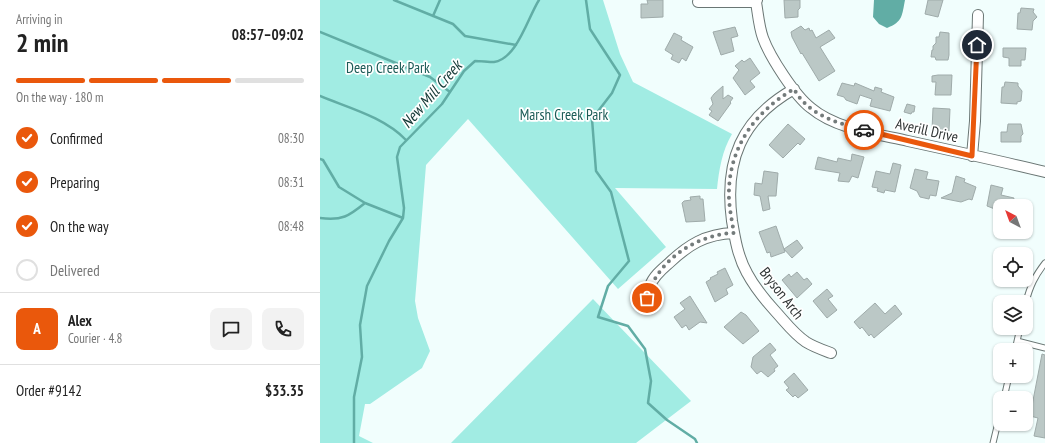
<!DOCTYPE html>
<html lang="en">
<head>
<meta charset="utf-8">
<style>
	body { margin:0; font-family:"PT Sans Narrow",sans-serif; background:#f2f2f2; color:#222; height:100vh; display:flex; flex-direction:column; font-size:15px; white-space:nowrap }
	* { box-sizing:border-box; margin:0 }
	p { font-size:13px; color:#767676 }
	.icon { flex:none; width:22px; height:22px; fill:none; stroke:currentColor; stroke-width:2; stroke-linecap:round; stroke-linejoin:round }
	.map { position:relative; flex:1; overflow:hidden }
	.side { display:flex; flex-direction:column; background:#fff; width:320px }
	.side>* { flex:none }
	.needle { width:26px; rotate:319deg }
	.tools { position:absolute; left:673px; top:199px; display:grid; gap:8px }
	.tools a { display:grid; place-items:center; width:40px; height:40px; border-radius:8px; background:#fff; box-shadow:0 1px 3px #0004; font-size:20px }
	.pin { position:absolute; display:grid; place-items:center; width:34px; height:34px; color:#fff; margin:-17px; border:2px solid #fff; border-radius:50%; box-shadow:0 1px 4px #0007 }
	.courier { position:absolute; display:grid; place-items:center; width:40px; height:40px; margin:-20px; border:3px solid #ea580c; border-radius:50%; background:#fff; color:#222; box-shadow:0 1px 5px #0007 }
	.overview em { font-style:normal; font-weight:700 }
	.overview div { display:flex; flex-direction:column-reverse }
	.overview { display:flex; align-items:center; justify-content:space-between; height:68px; padding:0 16px }
	h1 { font-size:26px; font-weight:700; line-height:30px }
	.bar { display:grid; grid-template-columns:repeat(4,1fr); gap:6px 4px; align-content:center; height:48px; padding:0 16px }
	.bar i { height:5px; border-radius:3px; background:#e0e0e0 }
	.bar .on { background:#ea580c }
	.bar p { grid-column:span 4 }
	.line { display:flex; align-items:center; gap:10px; padding:0 16px; border-top:1px solid #e0e0e0 }
	.line div { flex:1 }
	.round { display:grid; place-items:center; flex:none; width:42px; height:42px; border-radius:8px; background:#f2f2f2 }
	ol { padding:0 16px; list-style:none }
	li { display:flex; align-items:center; gap:12px; height:44px }
	li p { margin-inline-start:auto }
	li .icon { padding:4px; border-radius:50%; background:#ea580c; color:#fff; stroke-width:4 }
	li:last-child { color:#767676 }
	li i { width:22px; height:22px; border:2px solid #e0e0e0; border-radius:50% }
	main { display:flex; flex:1; min-height:0 }
	.map>svg:first-child { display:block }
</style>
</head>
<body>
<main>
<section class="side">
<div class="overview"><div><h1>2 min</h1><p>Arriving in</p></div><em>08:57–09:02</em></div>
<div class="bar"><i class="on"></i><i class="on"></i><i class="on"></i><i></i><p>On the way · 180 m</p></div>
<ol>
<li><svg class="icon" aria-label="check" viewBox="0 0 24 24"><path d="M5 12l5 5 9-10"/></svg>Confirmed<p>08:30</p></li>
<li><svg class="icon" aria-label="check" viewBox="0 0 24 24"><path d="M5 12l5 5 9-10"/></svg>Preparing<p>08:31</p></li>
<li><svg class="icon" aria-label="check" viewBox="0 0 24 24"><path d="M5 12l5 5 9-10"/></svg>On the way<p>08:48</p></li>
<li><i></i>Delivered</li>
</ol>
<div class="line" style="height:72px"><b class="round" style="background:#ea580c;color:#fff">A</b><div><b>Alex</b><p>Courier · 4.8</p></div><a class="round"><svg class="icon" aria-label="chat" viewBox="0 0 24 24"><path d="M4 5h16v11H9l-5 4z"/></svg></a><a class="round"><svg class="icon" aria-label="phone" viewBox="0 0 24 24"><path d="M5 4h4l2 5-3 2q2 4 5 5l2-3 5 2v4C11 20 4 13 5 4z"/></svg></a></div>
<div class="line" style="height:52px"><div>Order #9142</div><b>$33.35</b></div>
</section>
<div class="map">
<svg width="725" height="443" viewBox="0 0 725 443">
	<rect width="100%" height="100%" fill="#f1fefd"/>
	<path fill="#a1ece3" d="M0 0H283L300 54 313 82 412 134C402 151 399 170 397 189L295 188 346 247 298 289 148 119 106 165 95 301 98 318 110 351 102 368 50 404H45L39 436 53 443H0Z
		M273 299 371 401 316 443H131Z"/>
	<path fill="#61ada5" d="M554 0H585C582 15 583 22 567 28L559 24 553 17Z"/>
	<g fill="none" stroke-linecap="round" stroke-linejoin="round">
		<path stroke="#61ada5" stroke-width="2.5" d="M74 0 133 24 145 36 196 45
			M266 0 270 29 300 75 292 93 272 119 276 171 291 192 309 261 288 286 278 317 308 326 325 349 331 381 328 403 347 420 375 439 377 443
			M113 16 120 0
			M0 32 110 77 130 92
			M0 96C29 108 64 117 86 140
			M0 159 3 160 19 187 45 203
			M0 218C22 221 29 216 45 203L83 218
			M34 443V397L42 357 40 325 47 286 69 241 83 218 84 208 77 157 80 147 122 104 144 71 155 61C161 61 168 62 174 62 197 59 208 17 219 0"/>
	</g>
	<path fill="#bbc8c6" stroke="#9fabaa" d="M327 0H343V17L321 18V4H328Z
		M464 0H480V8L478 10V17L465 18Z
		M608 0H623L618 17 605 14Z
		M701 8 714 9 713 12 717 17 713 21 712 30 697 29 698 13H700Z
		M481 26 485 30 489 28 490 31 492 30 496 38 509 30 515 38 500 47 515 71 499 81 482 53 481 54 472 37 471 32Z
		M415 27 418 36 411 38 414 51 401 55 393 32Z
		M620 32 629 33V55L628 60H616L615 57H611L612 50H613V46L616 43V37H619Z
		M354 33 362 37 361 40 373 47 366 61 362 58 359 63 351 59 353 55 345 50Z
		M683 48H706L705 60H701V66H689V58L683 57Z
		M430 58 440 73 430 81 435 87 425 95 413 78 419 70 415 66 422 60 424 62Z
		M618 75H632L631 95H615L616 82H612V76Z
		M685 82 698 83V86L702 91 701 101 697 102V104L681 103 682 87H684Z
		M522 83 534 86 535 83 554 91 555 87 562 89 561 92 574 97 570 111 550 106 552 99 540 95 537 104 526 100 524 97 517 95Z
		M403 86V99L408 95 413 98 410 102 411 103 398 121 389 115 392 111 389 109 393 104 391 98 394 94Z
		M587 104 595 106 594 112H592L591 114 584 112Z
		M613 108 630 109 629 131 612 130Z
		M468 124 485 139 480 145 478 143 463 158 449 145Z
		M688 124H701L703 134 701 136V142H681V132H687Z
		M532 154 544 157 538 178 532 176 529 182 518 181 520 173 495 169 498 157 517 162 518 158 531 161Z
		M573 163 581 165 575 192 565 190 564 193 557 191 558 188 552 187 556 171 570 174Z
		M595 169 608 172 606 179 619 181 616 196 610 195 609 199 600 197 597 191 590 188Z
		M444 171 458 173 456 196H448L450 209 443 211 440 196 434 195 435 183 442 184Z
		M636 176 645 179 644 182 656 187 652 200 649 199 641 202 621 198 632 193Z
		M671 185 683 188 681 195 694 198 692 206H680V211L667 206Z
		M380 196V199H383L385 221 366 222 362 203 364 201 371 200 370 197Z
		M456 226 465 252 451 257 450 252 447 253 439 232Z
		M477 240 483 248 472 258 464 249Z
		M405 268 413 285 406 289 408 294 395 302 386 282 391 279 390 278 398 274 397 272Z
		M477 272 484 280 487 278 492 284 477 298 462 280 469 274 471 277Z
		M507 289 513 296 508 299 517 310 507 318 493 301Z
		M370 296 387 323 380 322 369 330 366 325 362 328 354 317 365 309 360 303Z
		M555 303 565 314 575 305 582 314 554 338 551 334 549 336 542 327 540 329 534 322Z
		M421 312 426 315 439 331 423 344 404 327Z
		M450 343 456 350 450 355 458 366 454 369 455 371 448 377 441 371 437 374 431 367 433 357Z
		M722 354 725 355V438L714 436 718 418 710 416Z
		M474 373 488 390 478 398 475 395 473 397 466 390 469 388 464 382Z"/>
	<g fill="none" stroke-linecap="round" stroke-linejoin="round">
		<defs>
			<path id="service" d="M706 302C710 286 715 276 725 263
				M697 341 725 348
				M695 350 700 328
				M684 398 689 376
				M673 443 680 414"/>
			<path id="minor" d="M437 0 436 2C438 14 439 27 443 38 450 57 475 96 491 108 516 129 557 134 588 141 634 151 680 161 725 172
				M378 2H436
				M474 89C421 119 404 161 412 221 415 239 418 257 427 273 435 288 445 300 456 312 466 323 474 334 486 342 494 347 503 350 511 353
				M652 156 655 121 658 15
				M327 298C328 294 328 289 330 286 333 277 341 270 348 264 368 245 385 234 414 233"/>
		</defs>
		<use href="#service" stroke="#6a7674" stroke-width="7"/>
		<use href="#minor" stroke="#6a7674" stroke-width="12"/>
		<use href="#service" stroke="#fff" stroke-width="5"/>
		<use href="#minor" stroke="#fff" stroke-width="10"/>
	</g>
	<g fill="none" stroke-linecap="round" stroke-linejoin="round">
		<path stroke="#747b7b" stroke-width="4" stroke-dasharray="0 7.2" d="M327 298C336 261 377 234 414 233 412 222 410 211 409 200 407 150 433 113 474 89 488 115 517 123 544 130"/>
		<path stroke="#ea580c" stroke-width="5" d="M544 130 652 156 657 45"/>
	</g>
	<g text-anchor="middle" dominant-baseline="central" stroke-width="3.5" stroke-linejoin="round" paint-order="stroke">
		<g font-size="15" fill="#1b5b56" stroke="#fff">
			<text x="68" y="67">Deep Creek Park</text>
			<text x="244" y="114">Marsh Creek Park</text>
		</g>
		<g font-size="15" fill="#303535" stroke="#fff">
			<text transform="translate(607 130) rotate(13)">Averill Drive</text>
			<text transform="translate(462 293) rotate(52)">Bryson Arch</text>
		</g>
		<g font-size="16" font-style="italic" fill="#133835" stroke="#fff">
			<text transform="translate(111 94) rotate(-49)">New Mill Creek</text>
		</g>
	</g>
</svg>
<div class="tools">
<a><svg class="needle" viewBox="-14 -14 28 28"><path d="M0-13l5 13h-10z" fill="#e53935"/><path d="M0 13l5-13h-10z" fill="#767676"/></svg></a>
<a><svg class="icon" aria-label="locate" viewBox="0 0 24 24"><circle cx="12" cy="12" r="6"/><path d="M12 2v4M12 18v4M2 12h4M18 12h4"/></svg></a>
<a><svg class="icon" aria-label="layers" viewBox="0 0 24 24"><path d="M12 4l9 5-9 5-9-5zM3 14l9 5 9-5"/></svg></a>
<a>+</a>
<a>−</a>
</div>
<div class="pin" style="left:327px;top:298px;background:#ea580c"><svg class="icon" aria-label="bag" viewBox="0 0 24 24"><path d="M5 8h14l-1 12H6zM9 8a3 3 0 0 1 6 0"/></svg></div>
<div class="pin" style="left:657px;top:45px;background:#1f2937"><svg class="icon" aria-label="home" viewBox="0 0 24 24"><path d="M3 11l9-7 9 7M6 9v11h12V9"/></svg></div>
<div class="courier" style="left:544px;top:130px"><svg class="icon" aria-label="car" viewBox="0 0 24 24"><path d="M5 17H2v-5l4-1 3-4h7l3 4 3 1v5h-3M9 17h6M6 11h13"/><circle cx="7" cy="17" r="2"/><circle cx="17" cy="17" r="2"/></svg></div>
</div>
</main>
</body>
</html>
